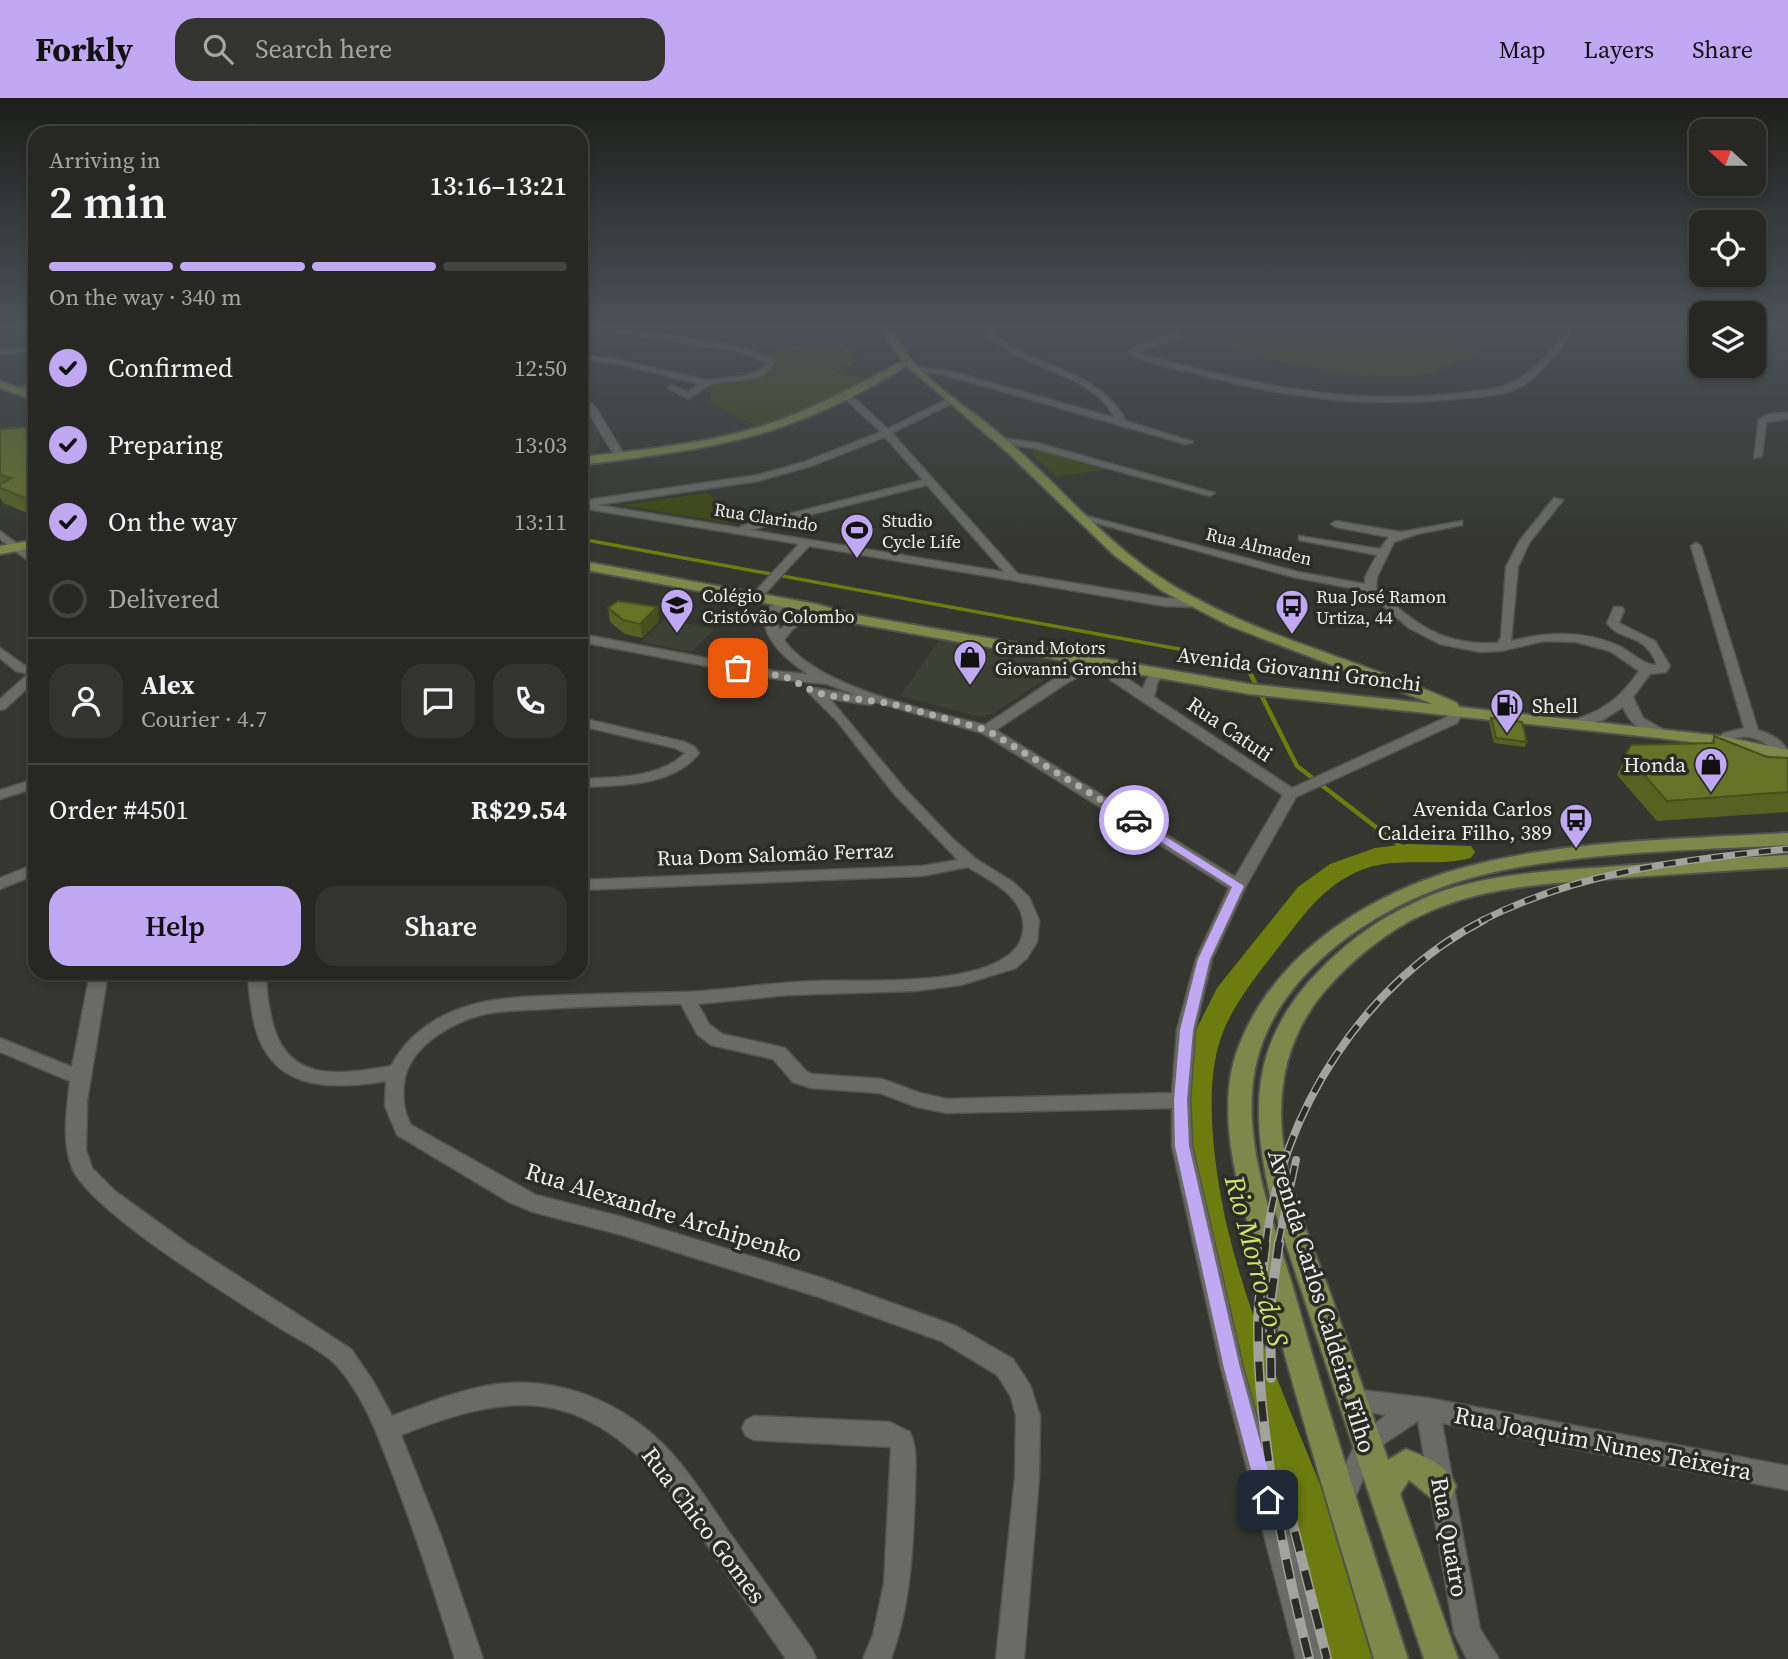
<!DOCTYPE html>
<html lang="en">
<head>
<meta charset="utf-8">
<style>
	body { margin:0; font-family:"Source Serif 4",serif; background:#333430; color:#f1f3f6; height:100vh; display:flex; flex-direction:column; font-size:26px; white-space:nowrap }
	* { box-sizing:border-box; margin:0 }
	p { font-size:23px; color:#a4a6a6 }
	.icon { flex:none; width:38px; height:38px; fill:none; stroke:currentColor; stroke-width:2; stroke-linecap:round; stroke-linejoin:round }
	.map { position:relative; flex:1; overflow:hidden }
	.drawer { position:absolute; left:28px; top:28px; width:560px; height:854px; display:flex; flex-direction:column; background:#272823; border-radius:21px; box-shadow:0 4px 10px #0003,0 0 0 2px #434441 }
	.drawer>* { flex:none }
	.needle { width:46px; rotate:291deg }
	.fabs { position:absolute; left:1689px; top:21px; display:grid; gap:14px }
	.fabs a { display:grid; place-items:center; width:77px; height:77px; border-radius:14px; background:#272823; box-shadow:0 4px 10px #0003,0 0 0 2px #434441; font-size:35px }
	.pin { position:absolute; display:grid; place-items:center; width:60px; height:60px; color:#fff; margin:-30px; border-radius:14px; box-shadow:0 4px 10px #0006 }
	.courier { position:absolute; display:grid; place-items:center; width:70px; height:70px; margin:-35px; border:5px solid #c0a8f3; border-radius:50%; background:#fff; color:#222; box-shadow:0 2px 9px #0007 }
	.overview em { font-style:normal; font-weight:600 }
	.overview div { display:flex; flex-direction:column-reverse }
	.overview { display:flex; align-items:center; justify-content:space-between; height:119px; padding:0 21px }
	h1 { font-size:46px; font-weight:600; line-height:52px }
	.bar { display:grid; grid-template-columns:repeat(4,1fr); gap:10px 7px; align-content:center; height:84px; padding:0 21px }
	.bar i { height:9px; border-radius:5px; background:#434441 }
	.bar .on { background:#c0a8f3 }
	.bar p { grid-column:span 4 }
	.line { display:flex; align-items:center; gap:18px; padding:0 21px; border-top:2px solid #434441 }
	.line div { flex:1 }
	.round { display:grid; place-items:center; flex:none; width:74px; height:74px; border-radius:21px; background:#333430 }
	ol { padding:0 21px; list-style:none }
	li { display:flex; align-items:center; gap:21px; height:77px }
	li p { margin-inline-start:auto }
	li .icon { padding:7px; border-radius:50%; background:#c0a8f3; color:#111; stroke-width:4 }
	li:last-child { color:#a4a6a6 }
	li i { width:38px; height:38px; border:4px solid #434441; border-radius:50% }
	.cta { display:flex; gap:14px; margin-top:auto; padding:14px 21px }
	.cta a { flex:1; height:80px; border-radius:21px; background:#c0a8f3; color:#111; font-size:28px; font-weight:600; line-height:80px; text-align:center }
	.cta a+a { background:#333430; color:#f1f3f6 }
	header { display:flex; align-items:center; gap:42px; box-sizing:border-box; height:98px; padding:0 35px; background:#c0a8f3; color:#111 }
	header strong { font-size:33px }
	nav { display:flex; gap:38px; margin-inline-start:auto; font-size:24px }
	.search { width:490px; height:63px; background:#333430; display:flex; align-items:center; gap:18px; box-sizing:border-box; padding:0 24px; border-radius:21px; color:#a4a6a6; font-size:26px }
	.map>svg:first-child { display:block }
</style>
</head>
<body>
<header>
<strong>Forkly</strong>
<div class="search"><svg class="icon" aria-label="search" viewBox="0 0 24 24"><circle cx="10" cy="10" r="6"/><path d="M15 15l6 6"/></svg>Search here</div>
<nav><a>Map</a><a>Layers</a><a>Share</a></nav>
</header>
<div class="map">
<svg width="1788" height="1561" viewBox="0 0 1788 1561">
	<rect width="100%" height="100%" fill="#34362f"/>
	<path fill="#3d4034" d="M581 302 594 321 601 344 592 359 581 360Z
		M665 521 715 531 691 554 640 544Z
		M939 542 1041 560 1049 563 1054 568 1053 573 1048 579 994 615 980 619 900 598Z"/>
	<path fill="#3f4812" d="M1175 226H1427L1426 229 1453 240 1481 243 1480 256C1461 262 1439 274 1420 277 1352 286 1236 257 1175 226Z
		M842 245 859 263 834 275 876 281 761 330 711 305V287C733 285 765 286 777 265L766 256 805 246Z
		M1037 351 1103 372 1056 379 1030 354Z
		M709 395 729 425 621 407Z"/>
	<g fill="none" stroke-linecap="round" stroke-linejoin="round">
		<path stroke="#6c7c0f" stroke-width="3.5" d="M581 441 1244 563 1249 573"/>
		<path stroke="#6c7c0f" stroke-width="4.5" d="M1248 571 1297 668 1408 754"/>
		<path fill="#6c7c0f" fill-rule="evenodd" d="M1408 746 1471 748 1475 754 1471 760C1429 771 1389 754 1347 779 1317 796 1299 823 1278 850 1255 880 1228 912 1218 949 1209 985 1211 1023 1215 1059 1232 1209 1310 1342 1356 1484 1364 1510 1370 1536 1377 1561H1331L1312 1484 1217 1224 1186 1103 1178 1014 1188 948 1217 890 1298 789 1330 766 1375 750Z"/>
		<defs>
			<path id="minor" d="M0 226H17L0 229Z
				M747 226H889L890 228 886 230Z
				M979 226H987C1018 272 1094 263 1126 323L1193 344 1185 346 945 277 914 273V269H917L946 272 1115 320C1088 268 1011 274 979 226Z
				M1561 226H1569C1571 242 1560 252 1550 263 1539 275 1529 286 1513 292 1494 299 1474 299 1454 301 1359 310 1282 299 1190 274 1171 269 1146 266 1129 256L1131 250 1177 234 1180 238 1137 255C1243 284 1340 308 1451 296 1491 292 1512 293 1542 262 1552 251 1563 242 1561 226Z
				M581 228C620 231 749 242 775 264 758 292 731 277 708 288 701 291 696 297 689 301L668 290 672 287 688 294 699 286 620 266 581 261V257L620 262 706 282 746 278 763 270 766 265 740 254 626 236 581 232Z
				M35 249V253L0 256V252Z
				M35 285V291L13 295 9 292Z
				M581 296 596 310 625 358 623 360H617C610 351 581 304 581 296Z
				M844 296H850L888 331 949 300H955V304L892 335 1018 476 1165 500 1195 501 1201 505 1195 509 1165 508 809 448 759 502 755 503 749 500 751 498 799 446 581 410V404L590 405V402L594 401 758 377 804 364 881 334 844 300ZM885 339 923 382 741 428 740 430 597 407 758 383 811 368ZM927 387 1004 474 750 432Z
				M1788 315V321L1766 324 1762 358 1754 360 1759 321 1769 316Z
				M1002 340 1037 345 1215 395 1210 398 1033 350 999 345V341Z
				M1554 400 1563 402 1529 445 1518 469 1511 543C1548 534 1584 532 1619 548 1632 554 1644 568 1657 567 1645 533 1621 545 1607 525L1614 509H1622L1624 512 1619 525 1655 543 1670 568 1666 574 1650 576 1633 599 1643 620 1664 632 1666 635 1664 638C1646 641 1629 624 1623 609L1603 622 1574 630 1569 629 1567 626 1569 623C1601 615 1621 600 1639 573L1610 553 1576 544 1544 543 1501 553 1480 554 1440 546 1409 530 1366 493 1293 479 1074 419 1079 416 1298 474 1365 486V479L1377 457 1299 442V438L1380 451 1389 439 1336 429 1331 426 1336 423 1401 434 1462 423V427L1417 436 1394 444 1377 479 1376 489C1413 526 1443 548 1497 545L1501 540 1506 469 1520 442Z
				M0 433 35 459V468L0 441Z
				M1696 445 1701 448 1758 632C1771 636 1788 644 1788 659H1778C1769 646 1754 635 1737 640 1731 641 1727 645 1721 647L1714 643 1724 635 1744 630 1691 448Z
				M789 502 793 504V508L783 510 775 517 779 532 812 507 816 506 822 510 793 531 784 542C818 590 928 612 985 627L1057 579 1090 562 1109 564 1122 577 1143 591C1146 580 1151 570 1165 573L1166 576 1158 583 1154 599 1292 690 1447 619 1451 611H1461L1463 614 1457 625 1296 699 1246 788 1212 861 1195 932 1190 1002 1192 1048 1243 1270 1324 1561H1296L1221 1270 1172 1048V1010L947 1015 917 1009 880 995 811 990 793 984 773 961 711 947 697 936 681 906C636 907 591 908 546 911 524 912 502 912 481 917 451 925 413 947 405 979 402 995 403 1013 411 1027L536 1097 622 1119 822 1180 956 1228 1013 1261 1030 1287 1040 1318 1039 1379 1024 1561H996L1015 1379 1016 1318 1011 1299 997 1277 941 1243 822 1200 622 1137 533 1114 509 1104 397 1037 385 1008 386 983C326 993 266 992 253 919 251 905 247 889 249 875H267C265 889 268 904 271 918 284 986 338 977 391 968 410 932 445 912 484 904 503 900 523 899 542 898 590 896 638 895 685 894 730 892 773 884 818 883 868 882 958 887 1001 862 1012 856 1021 847 1023 834 1028 800 992 784 968 769L922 778 581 792V782L922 768 958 762 895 697 837 623 808 594 815 590 856 597 827 586 775 581 581 544V536L775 573 808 576C789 564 759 540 765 513L776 505ZM1098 568 1112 583 1283 697 1235 779 996 632 1067 585ZM830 601 870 607 876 604 982 635 1229 790 1196 861 1177 932 1172 995 947 1001 920 995 882 981 812 976 807 974 785 950 722 936 709 926 698 906 788 897 914 893 961 887 1016 870 1027 860 1037 844 1039 822 1029 799 1013 784 976 761 954 742 905 691Z
				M0 550 24 567 35 570V583L5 611 0 612V601L28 576 16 573 0 560Z
				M581 620 685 644 695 649 699 655C673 689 620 687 581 689V681C615 679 659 681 685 655L675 650 581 628Z
				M35 681V690L0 701V692Z
				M35 766V777L0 791V780Z
				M90 875H108L87 1003 86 1052 92 1070 115 1093 187 1145 351 1251 373 1283 392 1318C427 1305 461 1291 498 1286 568 1278 637 1311 680 1365 698 1387 713 1411 729 1434 757 1473 784 1512 812 1551L816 1561H786L662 1382C577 1289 512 1293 401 1337L441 1438 483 1561H455C437 1502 418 1443 396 1385 381 1346 365 1298 336 1267 323 1253 299 1242 283 1232 239 1204 85 1111 71 1067 62 1041 67 1010 70 983L0 954V940L72 969Z
				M1352 1291 1428 1300 1788 1368V1392L1442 1325 1480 1531 1499 1561H1467L1454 1535 1418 1323 1385 1345 1374 1356 1351 1409 1342 1412 1333 1409 1330 1400 1358 1340 1386 1317 1344 1310 1340 1302 1344 1294Z
				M754 1318 890 1324 910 1334C918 1352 915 1372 915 1392 913 1450 911 1506 891 1561H863L873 1537 884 1486 891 1349 754 1342 746 1338 742 1330 746 1322Z"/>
			<path id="major" d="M881 226H891C909 276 962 304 1001 337 1059 386 1107 448 1172 487 1260 540 1364 563 1457 605L1459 609 1721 638 1788 652V662L1721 648 1659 640 1249 596 848 524 813 514 581 471V463L816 506 851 516 1249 586 1433 606 1230 528 1162 493 1114 457 1007 354 907 268C867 292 825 314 781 329 717 351 648 358 581 367V359C639 352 699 347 756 330 808 314 855 289 902 263L886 240Z
				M0 283 35 296V303L0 290Z
				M35 442V450L0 456V448Z
				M1788 735V747C1689 752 1569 754 1474 779 1387 802 1284 866 1258 958 1236 1037 1275 1125 1296 1200 1330 1321 1369 1441 1408 1561H1374C1339 1444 1303 1327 1272 1209 1252 1134 1211 1032 1236 956 1269 859 1367 796 1462 770 1563 742 1683 741 1788 735Z
				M1788 757V769C1732 772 1676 776 1619 780 1557 785 1491 787 1433 812 1394 828 1360 855 1331 886 1292 928 1277 978 1282 1036 1287 1090 1310 1142 1329 1192 1349 1249 1368 1305 1388 1362L1406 1351C1427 1360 1447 1366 1456 1388L1452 1399 1441 1403 1430 1399 1409 1382 1400 1396 1458 1561H1424L1271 1101C1250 1013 1251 944 1317 875 1345 845 1378 821 1416 804 1477 775 1552 773 1619 768 1675 764 1731 760 1788 757Z"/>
		</defs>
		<use href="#minor" stroke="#52534e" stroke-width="3"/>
		<use href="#major" stroke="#52534e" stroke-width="4"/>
		<use href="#minor" fill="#696b64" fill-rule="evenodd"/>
		<use href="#major" fill="#7d884a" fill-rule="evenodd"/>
		<defs>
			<path id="rail-far2" d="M1481 823C1577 774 1681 762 1788 751"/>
			<path id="rail-far1" d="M1266 1146C1280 1015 1366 882 1484 822
				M1278 1146 1296 1062"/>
			<path id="rail" d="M1266 1144C1263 1171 1259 1197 1258 1224 1257 1331 1283 1457 1309 1561
				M1271 1280 1270 1209 1279 1144
				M1285 1395 1327 1561"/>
		</defs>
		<use href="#rail-far2" stroke="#a2a39e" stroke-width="7"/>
		<use href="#rail-far1" stroke="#a2a39e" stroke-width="8"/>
		<use href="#rail" stroke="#a2a39e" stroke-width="10"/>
		<use href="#rail-far2" stroke="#2a2c25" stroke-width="4.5" stroke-dasharray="12" stroke-linecap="butt"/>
		<use href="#rail-far1" stroke="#2a2c25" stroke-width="5" stroke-dasharray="16" stroke-linecap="butt"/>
		<use href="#rail" stroke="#2a2c25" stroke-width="7" stroke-dasharray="20" stroke-linecap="butt"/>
	</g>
	<path fill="#576222" d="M35 329V418L3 405 0 399V331Z
		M657 509 659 523 642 540 625 536 610 524 608 510Z
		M1491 620 1527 644 1525 649 1494 645 1489 625Z
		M1714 638 1767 659 1788 660V714L1657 723 1617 677 1631 647 1711 645Z"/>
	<path fill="#47501c" d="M657 509 659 523 642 540 640 526Z"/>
	<path fill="#657228" stroke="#47501c" stroke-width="2" d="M35 329V404L0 390V386L12 380 0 377V331Z
		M618 503 657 509 640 526 623 522 608 510Z
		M1491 620 1522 624 1527 644 1496 640Z
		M1714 638 1767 659 1788 660V694L1667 703 1626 656 1631 647 1714 645Z"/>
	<linearGradient id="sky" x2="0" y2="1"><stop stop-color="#1d1e1a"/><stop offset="0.51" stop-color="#4a5258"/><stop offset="1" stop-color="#4a5258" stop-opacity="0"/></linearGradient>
	<rect width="1788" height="445" fill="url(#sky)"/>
	<path fill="#c0a8f3" d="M1134 719 1244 788 1210 861 1193 932 1187 1002 1189 1048 1240 1270 1276 1402 1274 1409 1268 1411 1261 1409 1259 1402 1224 1270 1175 1048 1174 1002 1180 932 1198 861 1232 789 1130 724 1128 722Z"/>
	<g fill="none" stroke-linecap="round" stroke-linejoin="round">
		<path stroke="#acada8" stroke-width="7" stroke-dasharray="0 12.6" d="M738 570 786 579 815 594 831 598 889 605 987 632 1134 722"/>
	</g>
	<defs>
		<symbol id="stadium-pin" viewBox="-11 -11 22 30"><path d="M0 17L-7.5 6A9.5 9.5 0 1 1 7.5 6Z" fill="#c0a8f3" stroke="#2a2c25"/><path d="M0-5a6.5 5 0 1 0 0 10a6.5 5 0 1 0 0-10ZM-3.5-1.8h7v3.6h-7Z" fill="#111"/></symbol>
		<symbol id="school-pin" viewBox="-11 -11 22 30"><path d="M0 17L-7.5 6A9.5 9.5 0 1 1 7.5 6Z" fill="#c0a8f3" stroke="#2a2c25"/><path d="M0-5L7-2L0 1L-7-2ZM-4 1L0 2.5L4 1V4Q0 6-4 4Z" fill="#111"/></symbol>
		<symbol id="bus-pin" viewBox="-11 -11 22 30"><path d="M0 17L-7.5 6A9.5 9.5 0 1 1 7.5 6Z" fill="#c0a8f3" stroke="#2a2c25"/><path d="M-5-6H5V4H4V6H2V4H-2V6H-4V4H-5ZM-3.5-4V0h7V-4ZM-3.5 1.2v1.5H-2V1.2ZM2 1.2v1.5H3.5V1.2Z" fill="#111"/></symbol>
		<symbol id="shop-pin" viewBox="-11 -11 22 30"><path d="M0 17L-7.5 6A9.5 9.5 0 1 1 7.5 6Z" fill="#c0a8f3" stroke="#2a2c25"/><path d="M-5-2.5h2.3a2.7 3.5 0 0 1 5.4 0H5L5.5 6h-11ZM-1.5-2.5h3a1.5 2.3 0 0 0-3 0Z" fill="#111"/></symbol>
		<symbol id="fuel-pin" viewBox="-11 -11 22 30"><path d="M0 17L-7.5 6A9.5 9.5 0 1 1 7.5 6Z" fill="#c0a8f3" stroke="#2a2c25"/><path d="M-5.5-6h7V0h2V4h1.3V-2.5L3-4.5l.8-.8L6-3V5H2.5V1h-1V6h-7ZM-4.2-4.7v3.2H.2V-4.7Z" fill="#111"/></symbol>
	</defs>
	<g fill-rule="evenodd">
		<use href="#stadium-pin" x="838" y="413" width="38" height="52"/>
		<use href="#school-pin" x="658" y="488" width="38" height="52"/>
		<use href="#bus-pin" x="1273" y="489" width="38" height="52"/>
		<use href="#shop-pin" x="951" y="540" width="38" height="52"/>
		<use href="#fuel-pin" x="1488" y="588" width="38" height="52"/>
		<use href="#shop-pin" x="1692" y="647" width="38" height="52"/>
		<use href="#bus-pin" x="1557" y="703" width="38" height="52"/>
	</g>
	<g text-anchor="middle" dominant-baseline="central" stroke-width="7" stroke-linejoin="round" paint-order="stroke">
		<g font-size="18" fill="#ecede9" stroke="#2a2c25">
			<text transform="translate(766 419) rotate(9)">Rua Clarindo</text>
			<text transform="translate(1259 448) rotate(14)">Rua Almaden</text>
		</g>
		<g font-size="18" fill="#ecede9" stroke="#2a2c25" text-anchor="start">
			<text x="882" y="422">Studio<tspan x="882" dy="21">Cycle Life</tspan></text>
			<text x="702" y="497">Colégio<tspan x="702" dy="21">Cristóvão Colombo</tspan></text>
			<text x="1316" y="498">Rua José Ramon<tspan x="1316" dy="21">Urtiza, 44</tspan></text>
			<text x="995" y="549">Grand Motors<tspan x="995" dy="21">Giovanni Gronchi</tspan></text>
		</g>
		<g font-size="21" fill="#ecede9" stroke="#2a2c25">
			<text transform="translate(1299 571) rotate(7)">Avenida Giovanni Gronchi</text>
			<text transform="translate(1230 631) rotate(34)">Rua Catuti</text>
			<text transform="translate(775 756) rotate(-2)">Rua Dom Salomão Ferraz</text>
		</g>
		<g font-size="21" fill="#ecede9" stroke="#2a2c25" text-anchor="end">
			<text x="1532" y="607" text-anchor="start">Shell</text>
			<text x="1686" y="666">Honda</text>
			<text x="1552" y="710">Avenida Carlos<tspan x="1552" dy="24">Caldeira Filho, 389</tspan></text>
		</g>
		<g font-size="24" fill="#ecede9" stroke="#2a2c25">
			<text transform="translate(664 1114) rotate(17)">Rua Alexandre Archipenko</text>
			<text transform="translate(1322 1203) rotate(73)">Avenida Carlos Caldeira Filho</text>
			<text transform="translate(1603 1345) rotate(11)">Rua Joaquim Nunes Teixeira</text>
			<text transform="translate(704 1427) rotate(53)">Rua Chico Gomes</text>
			<text transform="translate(1450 1439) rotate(80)">Rua Quatro</text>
		</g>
		<g font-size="28" font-style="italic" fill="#cee566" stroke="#2a2c25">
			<text transform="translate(1257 1163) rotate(75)">Rio Morro do S</text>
		</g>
	</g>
</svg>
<div class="fabs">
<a><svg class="needle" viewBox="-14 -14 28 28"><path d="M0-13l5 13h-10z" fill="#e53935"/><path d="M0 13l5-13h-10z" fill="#a4a6a6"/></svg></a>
<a><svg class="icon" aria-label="locate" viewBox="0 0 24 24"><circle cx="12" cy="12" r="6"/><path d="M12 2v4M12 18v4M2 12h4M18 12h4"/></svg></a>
<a><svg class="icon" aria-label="layers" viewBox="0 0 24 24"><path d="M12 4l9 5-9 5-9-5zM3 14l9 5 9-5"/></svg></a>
</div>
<div class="pin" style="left:738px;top:570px;background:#ea580c"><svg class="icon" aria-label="bag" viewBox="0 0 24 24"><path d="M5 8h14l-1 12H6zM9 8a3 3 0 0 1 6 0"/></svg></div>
<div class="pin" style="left:1268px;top:1402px;background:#1f2937"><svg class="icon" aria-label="home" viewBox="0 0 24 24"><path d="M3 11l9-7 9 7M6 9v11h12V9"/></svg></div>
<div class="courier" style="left:1134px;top:722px"><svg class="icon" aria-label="car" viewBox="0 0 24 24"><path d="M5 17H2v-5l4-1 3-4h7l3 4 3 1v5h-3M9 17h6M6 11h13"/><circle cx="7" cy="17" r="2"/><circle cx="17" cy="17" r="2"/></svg></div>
<section class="drawer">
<div class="overview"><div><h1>2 min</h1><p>Arriving in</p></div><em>13:16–13:21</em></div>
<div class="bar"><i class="on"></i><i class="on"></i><i class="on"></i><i></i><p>On the way · 340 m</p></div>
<ol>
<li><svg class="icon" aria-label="check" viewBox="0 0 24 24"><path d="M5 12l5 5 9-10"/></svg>Confirmed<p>12:50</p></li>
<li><svg class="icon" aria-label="check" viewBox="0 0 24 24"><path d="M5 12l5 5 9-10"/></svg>Preparing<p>13:03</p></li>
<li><svg class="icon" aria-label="check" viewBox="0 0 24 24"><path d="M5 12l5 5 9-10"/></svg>On the way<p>13:11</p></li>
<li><i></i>Delivered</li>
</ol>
<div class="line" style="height:126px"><a class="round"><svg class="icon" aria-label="person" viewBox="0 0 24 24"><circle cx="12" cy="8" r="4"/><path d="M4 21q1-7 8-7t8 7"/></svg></a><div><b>Alex</b><p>Courier · 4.7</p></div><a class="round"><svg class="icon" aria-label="chat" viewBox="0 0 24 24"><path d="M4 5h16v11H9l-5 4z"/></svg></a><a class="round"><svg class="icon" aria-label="phone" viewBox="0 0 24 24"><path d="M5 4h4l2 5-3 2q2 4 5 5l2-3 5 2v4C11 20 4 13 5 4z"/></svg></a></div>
<div class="line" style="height:91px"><div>Order #4501</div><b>R$29.54</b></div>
<div class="cta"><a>Help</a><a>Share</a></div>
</section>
</div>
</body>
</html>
